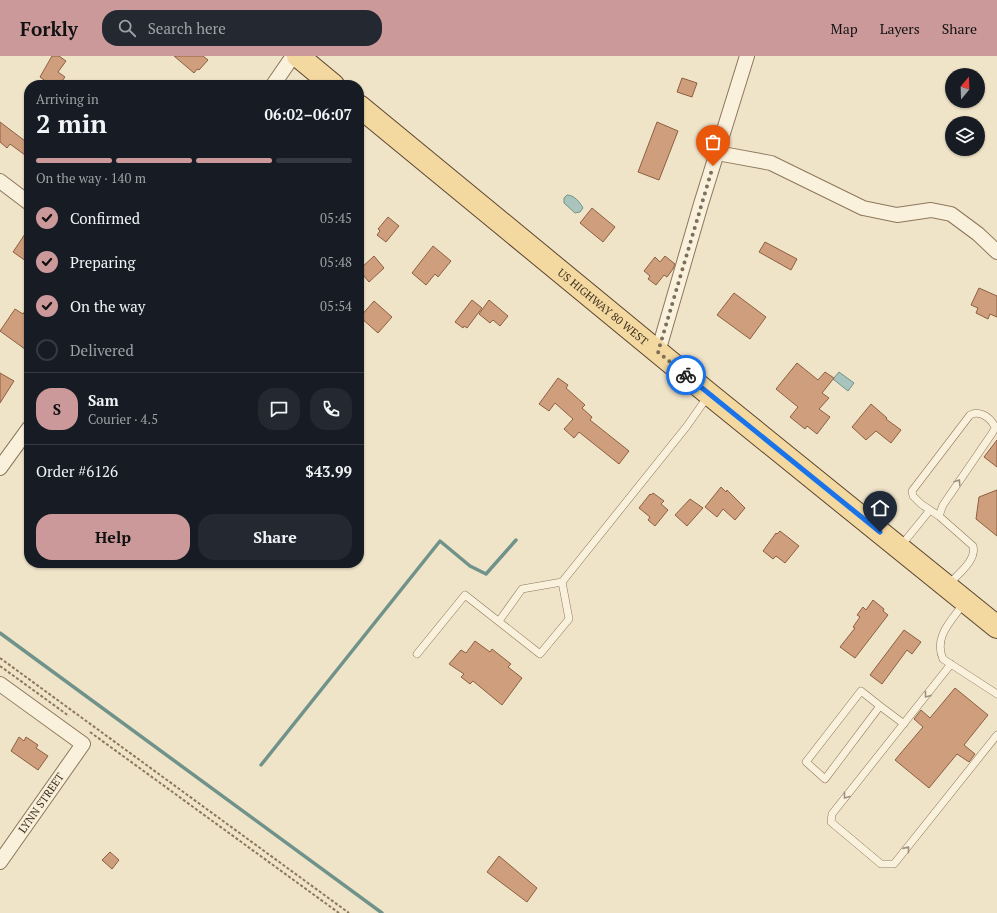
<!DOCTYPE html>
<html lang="en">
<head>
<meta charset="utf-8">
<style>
	body { margin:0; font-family:"PT Serif",serif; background:#242831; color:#f1f3f6; height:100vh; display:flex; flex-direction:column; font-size:15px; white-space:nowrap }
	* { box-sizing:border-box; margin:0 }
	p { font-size:13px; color:#9ea1a6 }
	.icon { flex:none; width:22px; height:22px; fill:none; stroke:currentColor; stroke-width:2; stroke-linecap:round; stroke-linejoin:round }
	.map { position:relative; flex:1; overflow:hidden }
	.panel { position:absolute; left:24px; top:24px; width:340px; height:488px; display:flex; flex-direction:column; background:#171b24; border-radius:16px; box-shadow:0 1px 3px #0004 }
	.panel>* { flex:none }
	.needle { width:26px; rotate:19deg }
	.tools { position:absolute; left:945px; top:12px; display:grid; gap:8px }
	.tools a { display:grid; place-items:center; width:40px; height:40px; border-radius:50%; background:#171b24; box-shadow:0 1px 3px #0004; font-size:20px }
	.pin { position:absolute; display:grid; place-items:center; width:34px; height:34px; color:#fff; margin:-41px -17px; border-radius:50% 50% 50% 0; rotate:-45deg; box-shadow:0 0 4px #0007 }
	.pin .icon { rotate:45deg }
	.courier { position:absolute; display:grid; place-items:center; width:40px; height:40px; margin:-20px; border:3px solid #1a73e8; border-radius:50%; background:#fff; color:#222; box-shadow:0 1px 5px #0007 }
	.overview em { font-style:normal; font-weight:700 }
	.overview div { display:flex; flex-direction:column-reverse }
	.overview { display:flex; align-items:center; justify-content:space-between; height:68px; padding:0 12px }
	h1 { font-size:26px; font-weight:700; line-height:30px }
	.bar { display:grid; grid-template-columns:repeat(4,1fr); gap:6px 4px; align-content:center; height:48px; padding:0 12px }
	.bar i { height:5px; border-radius:3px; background:#363941 }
	.bar .current { background:#cc999b }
	.bar p { grid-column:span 4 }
	.line { display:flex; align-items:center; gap:10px; padding:0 12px; border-top:1px solid #363941 }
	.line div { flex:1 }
	.round { display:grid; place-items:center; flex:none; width:42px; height:42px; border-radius:16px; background:#242831 }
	ol { padding:0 12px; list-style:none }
	li { display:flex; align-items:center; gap:12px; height:44px }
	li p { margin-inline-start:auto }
	li .icon { padding:4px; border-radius:50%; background:#cc999b; color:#111; stroke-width:4 }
	li:last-child { color:#9ea1a6 }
	li i { width:22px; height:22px; border:2px solid #363941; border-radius:50% }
	.primary-button { display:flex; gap:8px; margin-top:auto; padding:8px 12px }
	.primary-button a { flex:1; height:46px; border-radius:16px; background:#cc999b; color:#111; font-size:16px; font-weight:700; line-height:46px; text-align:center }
	.primary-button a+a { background:#242831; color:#f1f3f6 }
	header { display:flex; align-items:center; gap:24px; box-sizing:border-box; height:56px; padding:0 20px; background:#cc999b; color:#111 }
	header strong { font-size:19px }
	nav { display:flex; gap:22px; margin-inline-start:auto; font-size:14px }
	.search { width:280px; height:36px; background:#242831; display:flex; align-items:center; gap:10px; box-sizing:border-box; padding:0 14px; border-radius:16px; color:#9ea1a6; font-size:15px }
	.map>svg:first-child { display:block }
</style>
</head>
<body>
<header>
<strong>Forkly</strong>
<div class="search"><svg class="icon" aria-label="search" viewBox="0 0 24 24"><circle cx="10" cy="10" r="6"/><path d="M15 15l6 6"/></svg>Search here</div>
<nav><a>Map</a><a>Layers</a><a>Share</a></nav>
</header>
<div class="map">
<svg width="997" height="857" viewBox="0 0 997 857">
	<rect width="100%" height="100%" fill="#f0e4c8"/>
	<path fill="#a9c4bc" stroke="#6f938a" d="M567 139C574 139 580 146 583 152L580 156 575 157 564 147V142Z
		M839 316 854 327 848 335 833 323Z"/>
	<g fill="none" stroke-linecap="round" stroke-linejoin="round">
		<path stroke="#6f938a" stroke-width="3.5" d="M0 577 382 857
			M261 709 440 485 470 510 486 518 516 484"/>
	</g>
	<path fill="#cf9f7d" stroke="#8d5f41" d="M52 0H59L66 5 58 16 65 21 59 29H51L40 21Z
		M174 0H203L208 4 199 14 197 13 194 17Z
		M682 22 697 27 692 41 677 36Z
		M0 66 29 88V102L10 88 7 92 0 86Z
		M657 66 678 75 659 124 638 116Z
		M592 152 615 171 603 186 580 167Z
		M388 161 399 170 386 186 377 179 380 175 378 173Z
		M29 172V200L26 205 13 196Z
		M765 186 797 203 791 214 759 196Z
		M433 190 451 205 438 221 435 218 426 229 412 217Z
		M374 200 384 212 369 226 359 214Z
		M665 200 675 208 673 213 667 221 664 219 656 229 648 223 650 220 644 215 655 201 660 206Z
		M979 232 997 240V261L990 258 988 263 976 257 978 252 971 249Z
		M734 237 766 261 750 283 717 259Z
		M472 244 482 252 467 272 464 270 463 272 455 266Z
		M489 244 508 260 500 270 493 264 490 267 479 258Z
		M374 245 392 261 378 277 360 261Z
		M29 249V296L0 275 15 253 23 258Z
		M797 307 818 324 825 316 834 322 822 337 829 342 819 353 830 361 817 378 807 370 805 373 790 361 798 351 776 333Z
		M0 317 14 325 0 347Z
		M558 322 568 329 566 332 585 349 582 352 592 361 590 364 629 395 619 408 579 376 574 382 564 373 573 363 555 347 549 355 539 348Z
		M871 348 887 362 886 363 901 374 891 387 876 375 866 384 852 371Z
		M997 384V411L984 401Z
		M721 431 726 436 727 434 745 452 735 464 723 453 717 461 705 451Z
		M997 434V480L976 463 979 441Z
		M653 437 664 445 661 448 668 454 655 470 648 464 650 461 639 452 650 438 651 439Z
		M690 443 703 452 687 470 675 459Z
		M780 475 799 490 785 507 776 500 773 503 763 495 776 477 777 478Z
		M873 544 884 553 883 555 888 559 855 602 840 591 855 572 853 571 860 561 857 559 863 551 866 554Z
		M904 574 921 586 912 598 907 594 882 628 870 619Z
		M475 585 490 596 492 593 511 608 508 611 522 622 502 649 473 625 470 628 461 621 464 618 449 608 461 594 466 597Z
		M955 632 988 659 964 689 975 698 969 706 957 698 929 732 895 704 923 671 914 663 921 654 930 662Z
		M19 681 24 685 26 681 38 689 36 692 48 700 38 714 11 695Z
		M110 796 119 804 112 813 102 804Z
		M499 800 537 832 527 846 487 816Z"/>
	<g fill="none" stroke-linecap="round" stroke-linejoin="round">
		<defs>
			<path id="service" d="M939 460 943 449 993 376 995 371C990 361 980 354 970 359L912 435 913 440 921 448 939 460 973 490C977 504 958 518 949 528
				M900 491 930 454
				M964 547C952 564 933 581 943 603L997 638
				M499 565 522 533 562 526 687 370 708 340
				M417 598 465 539 540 598 569 563 562 526
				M951 608 832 758 831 766 881 808H894L997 679
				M880 650 861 635 806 706 825 723 880 650 904 668"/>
			<path id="minor" d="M273 29 293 0
				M717 97 771 107 863 152 897 159 931 154 951 158 978 178 997 196
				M0 125 29 147
				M658 296 701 148 747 0
				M0 412 29 372
				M0 628 83 688 0 806"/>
			<g id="primary">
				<path d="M298 0 333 29"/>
				<path id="s1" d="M359 50 709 338 997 571"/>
			</g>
		</defs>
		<use href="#service" stroke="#8d765c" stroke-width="8"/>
		<use href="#minor" stroke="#8d765c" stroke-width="16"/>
		<use href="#primary" stroke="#5b4430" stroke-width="24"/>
		<path stroke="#8d765c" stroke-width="2" stroke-dasharray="3 2" stroke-linecap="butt" d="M0 602 349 857
			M0 610 69 660
			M90 676 339 857"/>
		<use href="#service" stroke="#faf1dc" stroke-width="7"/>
		<use href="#minor" stroke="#faf1dc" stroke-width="14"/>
		<use href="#primary" stroke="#f3d9a0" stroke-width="22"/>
	</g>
	<defs><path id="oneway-chevron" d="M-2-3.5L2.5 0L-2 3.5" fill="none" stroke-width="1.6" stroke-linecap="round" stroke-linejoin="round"/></defs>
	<g stroke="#9c907e">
		<use href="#oneway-chevron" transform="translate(958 426) rotate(-57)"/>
		<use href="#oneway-chevron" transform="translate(927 639) rotate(128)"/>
		<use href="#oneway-chevron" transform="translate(846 740) rotate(128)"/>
		<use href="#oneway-chevron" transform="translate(907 793) rotate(-51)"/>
	</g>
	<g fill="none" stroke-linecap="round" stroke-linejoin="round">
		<path stroke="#7c6e5b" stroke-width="4" stroke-dasharray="0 7.2" d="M686 319 658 296 713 110"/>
		<path stroke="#1a73e8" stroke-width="5" d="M686 319 880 476"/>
	</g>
	<g text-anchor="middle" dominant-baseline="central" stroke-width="3" stroke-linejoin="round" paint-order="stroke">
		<g font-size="11" fill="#3d2e20" stroke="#f7eed8">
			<text stroke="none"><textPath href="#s1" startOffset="316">US HIGHWAY 80 WEST</textPath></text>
			<text transform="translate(41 747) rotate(-55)">LYNN STREET</text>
		</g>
	</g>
</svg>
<div class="tools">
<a><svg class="needle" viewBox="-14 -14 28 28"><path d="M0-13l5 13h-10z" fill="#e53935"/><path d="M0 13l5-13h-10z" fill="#9ea1a6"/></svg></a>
<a><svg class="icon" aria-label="layers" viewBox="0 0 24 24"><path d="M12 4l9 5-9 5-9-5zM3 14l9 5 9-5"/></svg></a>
</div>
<div class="pin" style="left:713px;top:110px;background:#ea580c"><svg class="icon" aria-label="bag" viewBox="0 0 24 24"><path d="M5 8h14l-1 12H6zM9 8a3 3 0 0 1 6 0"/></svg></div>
<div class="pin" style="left:880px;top:476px;background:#1f2937"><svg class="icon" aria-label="home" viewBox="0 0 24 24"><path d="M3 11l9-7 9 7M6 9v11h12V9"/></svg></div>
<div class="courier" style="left:686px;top:319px"><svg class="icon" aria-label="bike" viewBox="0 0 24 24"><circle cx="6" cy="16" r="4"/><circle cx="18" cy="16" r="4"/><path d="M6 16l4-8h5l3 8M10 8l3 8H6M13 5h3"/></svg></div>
<section class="panel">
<div class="overview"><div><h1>2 min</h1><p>Arriving in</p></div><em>06:02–06:07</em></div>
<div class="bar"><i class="current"></i><i class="current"></i><i class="current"></i><i></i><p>On the way · 140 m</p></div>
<ol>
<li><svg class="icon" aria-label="check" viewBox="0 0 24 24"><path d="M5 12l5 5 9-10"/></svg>Confirmed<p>05:45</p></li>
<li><svg class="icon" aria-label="check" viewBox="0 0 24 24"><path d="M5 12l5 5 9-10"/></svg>Preparing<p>05:48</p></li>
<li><svg class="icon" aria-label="check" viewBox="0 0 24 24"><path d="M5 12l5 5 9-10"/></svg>On the way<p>05:54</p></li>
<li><i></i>Delivered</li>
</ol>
<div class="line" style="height:72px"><b class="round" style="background:#cc999b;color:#111">S</b><div><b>Sam</b><p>Courier · 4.5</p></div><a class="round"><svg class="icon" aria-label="chat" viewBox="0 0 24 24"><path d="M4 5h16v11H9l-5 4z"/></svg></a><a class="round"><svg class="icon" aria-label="phone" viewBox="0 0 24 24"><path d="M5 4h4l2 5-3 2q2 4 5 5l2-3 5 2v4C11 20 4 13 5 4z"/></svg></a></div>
<div class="line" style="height:52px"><div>Order #6126</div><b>$43.99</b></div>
<div class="primary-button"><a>Help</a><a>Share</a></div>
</section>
</div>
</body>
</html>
